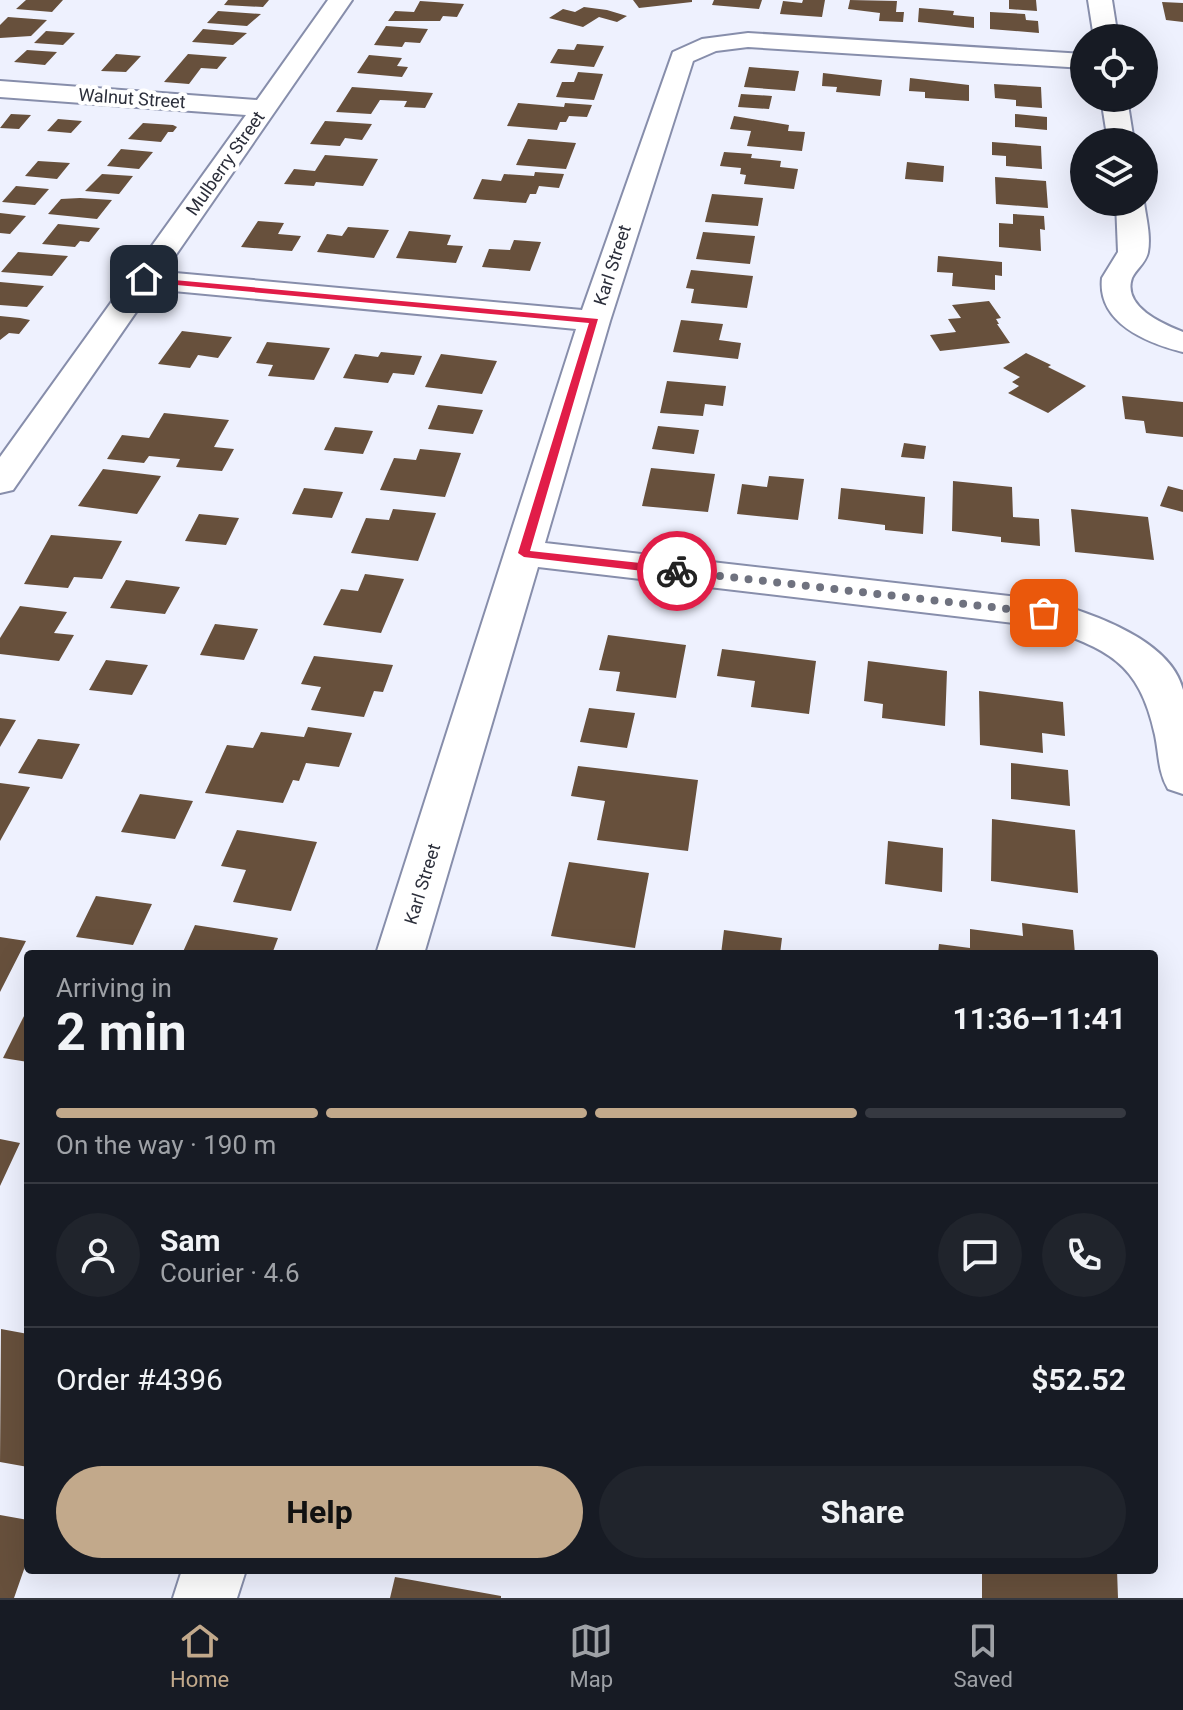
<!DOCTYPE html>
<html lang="en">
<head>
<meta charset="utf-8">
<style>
	body { margin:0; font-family:Roboto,sans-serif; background:#20242c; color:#f1f3f6; height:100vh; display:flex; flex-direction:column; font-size:30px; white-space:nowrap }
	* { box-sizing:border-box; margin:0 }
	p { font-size:26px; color:#9ea1a6 }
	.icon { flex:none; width:44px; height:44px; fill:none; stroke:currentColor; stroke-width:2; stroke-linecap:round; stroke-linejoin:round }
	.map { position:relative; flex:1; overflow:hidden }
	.side { position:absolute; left:24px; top:950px; width:1134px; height:624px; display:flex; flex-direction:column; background:#171b24; border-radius:8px; box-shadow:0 8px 32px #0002 }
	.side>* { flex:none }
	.tools { position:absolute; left:1070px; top:24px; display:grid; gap:16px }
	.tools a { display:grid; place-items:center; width:88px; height:88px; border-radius:50%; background:#171b24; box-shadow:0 8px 32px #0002; font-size:40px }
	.pin { position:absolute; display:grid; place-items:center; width:68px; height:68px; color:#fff; margin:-34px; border-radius:16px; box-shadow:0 4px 12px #0006 }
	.courier { position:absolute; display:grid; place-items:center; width:80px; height:80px; margin:-40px; border:6px solid #e11d48; border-radius:50%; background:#fff; color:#222; box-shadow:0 2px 10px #0007 }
	.summary em { font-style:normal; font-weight:700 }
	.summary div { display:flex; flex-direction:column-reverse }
	.summary { display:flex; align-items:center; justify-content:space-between; height:136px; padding:0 32px }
	h1 { font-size:52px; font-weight:700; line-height:60px }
	.bar { display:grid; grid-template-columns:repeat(4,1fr); gap:12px 8px; align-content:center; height:96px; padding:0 32px }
	.bar i { height:10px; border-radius:6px; background:#363941 }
	.bar .active { background:#c2a98b }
	.bar p { grid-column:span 4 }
	.line { display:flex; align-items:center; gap:20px; padding:0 32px; border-top:2px solid #363941 }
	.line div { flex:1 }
	.round { display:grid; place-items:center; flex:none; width:84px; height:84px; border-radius:42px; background:#20242c }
	.cta { display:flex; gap:16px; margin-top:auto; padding:16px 32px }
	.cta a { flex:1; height:92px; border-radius:48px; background:#c2a98b; color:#111; font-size:32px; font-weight:700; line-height:92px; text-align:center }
	.cta a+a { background:#20242c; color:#f1f3f6 }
	.tab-bar { display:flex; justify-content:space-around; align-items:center; height:112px; border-top:2px solid #363941; background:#171b24; font-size:22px; color:#9ea1a6 }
	.tab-bar a { display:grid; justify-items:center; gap:4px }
	.tab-bar .active { color:#c2a98b }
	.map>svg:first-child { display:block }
</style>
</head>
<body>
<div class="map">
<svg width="1183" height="1598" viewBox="0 0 1183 1598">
	<rect width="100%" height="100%" fill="#eef1fe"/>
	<path fill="#67503c" d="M26 0H63L52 12 16 9Z
		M228 0H269L263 7 224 5Z
		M633 0H692V2L639 8Z
		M714 0H762L759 9 712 5Z
		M803 0H825L822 17 780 14 783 1 802 3Z
		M850 0 897 1 896 12H904L903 22 879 21 880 13 848 9Z
		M1009 0H1036L1037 11 1009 9Z
		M420 1 464 4 457 17 443 16 440 21H388L395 11 414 12Z
		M1162 2 1183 3V22L1166 20Z
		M584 7 607 10 627 16 617 22 599 17 583 27 549 18 563 9 575 12Z
		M919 8 954 11 953 15 974 17V28L918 22Z
		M218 11 261 14 247 26 207 23Z
		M990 12 1025 14 1026 20 1038 21 1039 33 990 29Z
		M8 17 47 20 31 36 0 38V25Z
		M386 26 428 29 420 43 405 42 402 47 374 45Z
		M203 29 247 33 233 45 192 42Z
		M46 31 75 33 63 45 34 43Z
		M577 44 604 46 594 67 550 63 558 49 574 50Z
		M27 50 57 52 45 65 14 62Z
		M116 54 141 56 126 72 101 71Z
		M188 54 227 57 217 69 201 68 189 84 164 82Z
		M369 55 402 58 397 66 408 67 402 77 357 73Z
		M749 67 799 71 795 91 744 87Z
		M578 72 603 74 594 100 556 97 562 82H574Z
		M823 73 882 80 880 96 836 92 837 87 822 86Z
		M910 78 969 85V101L925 98V92L909 91Z
		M994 84 1041 87 1042 108 1016 106V100L995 98Z
		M352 87 433 93 425 108 404 107 407 101 380 100 371 114 336 112Z
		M741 94 772 96 769 109 738 107Z
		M518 103 564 107 565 103 592 105 587 117 569 116 566 122H560L557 130 507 126Z
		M11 114 31 115 19 129 0 128Z
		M1015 114 1047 117V130L1015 127Z
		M734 116 789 125 788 131 805 132 802 151 747 146 751 131 730 129Z
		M58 119 82 121 71 133 47 131Z
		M325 121 372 124 362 140 345 138 340 146 310 144Z
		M143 123 173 125 177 127 173 132H168L161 142 128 139Z
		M528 139 576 143 566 169 516 165Z
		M992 142 1041 146 1042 169 1006 166V156L992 155Z
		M121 149 153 152 139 169 107 166Z
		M724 152 752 154 751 158 781 161 780 167 798 169 794 189 744 184 746 175 740 174 741 168 720 166Z
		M325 155 378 159 363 186 316 182 314 186 284 184 294 169 315 171Z
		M38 161 70 163 57 179 25 176Z
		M907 162 944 166 943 182 905 179Z
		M535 172 564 174 559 188 539 186 536 194H530L526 203 473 199 482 179 501 181 504 174 534 176Z
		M102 174 133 176 119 194 85 191Z
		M995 177 1046 181 1048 208 996 204Z
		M16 186 49 189 35 205 2 202Z
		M712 194 763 198 758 226 705 222Z
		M80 198 112 200 97 219 48 214 61 199Z
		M0 213 26 216 10 234 0 233Z
		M1013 214 1044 216 1045 230 1040 229 1041 251 999 247V223L1013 224Z
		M258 221 284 223 278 234 301 236 292 251 241 247Z
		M58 224 100 228 89 242 80 241 75 247 42 244Z
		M348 227 389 230 374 258 317 252 327 234 342 236Z
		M409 231 451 235 447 245 463 246 456 263 396 258Z
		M703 232 755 236 750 264 696 259Z
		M514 240 541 242 530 271 482 267 489 249 510 250Z
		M18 252 68 256 52 276 1 272Z
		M938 256 1002 262V276L995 275V290L952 286 953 273 937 272Z
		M691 270 753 276 747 308 691 303 694 289 686 288Z
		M0 282 44 286 27 307 0 305Z
		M989 301 1001 318 996 319 999 324H997L1010 343 940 351 930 335 956 332 948 319 961 318 952 305Z
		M0 316 20 318 30 320 19 334 9 333 0 340Z
		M681 320 723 324 719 340 741 343 738 359 673 352Z
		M182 331 232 337 218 358 198 355 190 368 158 364Z
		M267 342 330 348 314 380 268 376 273 365 256 363Z
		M381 352 422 356 414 375 393 373 388 383 343 378 355 354 378 357Z
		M1026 353 1051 365 1048 367 1086 386 1048 413 1008 393 1019 386 1012 382 1020 377 1003 368Z
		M441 354 497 361 482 394 425 387Z
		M667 381 726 386 723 406 705 404 703 416 660 413Z
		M1122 396 1183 402V437L1146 433 1144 421 1125 419Z
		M438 405 483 410 473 434 428 429Z
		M164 413 229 420 214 447 234 449 222 471 176 467 180 459 149 456 144 463 107 459 122 435 149 438Z
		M658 426 699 430 694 454 652 449Z
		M335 427 373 431 363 454 324 450Z
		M904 443 926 446 924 459 901 457Z
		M420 449 461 453 445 497 380 490 394 458 416 460Z
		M651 468 715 474 708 512 642 506Z
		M103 469 161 476 137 514 78 506Z
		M769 476 804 479 798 520 737 514 742 484 767 487Z
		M953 481 1012 487 1013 517 1039 519 1040 546 1001 542V537L952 531Z
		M1168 486 1183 490V512L1160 506Z
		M304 488 343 492 332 518 292 514Z
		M841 488 925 497 923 534 885 530V525L838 519Z
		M393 509 436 513 418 561 351 553 366 518 389 520Z
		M1071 509 1148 517 1154 560 1075 552Z
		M199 514 239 518 226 545 185 541Z
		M51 535 122 541 102 579 74 577 68 588 24 584Z
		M365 574 404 579 381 633 323 625 341 589 358 591Z
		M126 580 180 587 165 614 110 608Z
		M20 606 67 612 54 633 74 635 59 661 0 654V638Z
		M215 624 258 629 244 660 200 655Z
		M608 635 686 645 676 698 616 691 620 672 599 670Z
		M722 649 816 661 809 714 751 707 755 681 717 676Z
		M314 656 393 665 383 692 374 691 364 717 311 710 321 687 301 684Z
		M106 660 148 665 132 695 89 690Z
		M868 661 947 671 945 726 882 718 883 704 864 701Z
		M979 691 1063 702 1065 736 1042 733 1043 753 980 745Z
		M589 708 635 713 627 748 580 742Z
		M0 718 16 720 0 747Z
		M308 727 352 733 339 767 306 763 299 781 293 780 283 803 205 793 227 745 253 748 261 732 304 737Z
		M38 739 80 744 62 779 18 773Z
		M1011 763 1068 770 1070 806 1011 799Z
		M578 766 698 780 688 851 597 840 605 801 571 796Z
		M0 783 30 787 0 841Z
		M140 794 193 801 175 839 121 832Z
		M992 819 1075 830 1078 893 991 881Z
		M237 830 317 842 291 911 233 902 246 870 221 866Z
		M888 841 943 848 942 892 885 884Z
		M569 862 649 873 635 948 551 936Z
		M96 896 152 904 133 945 76 937Z
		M1022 923 1073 930 1075 954H938L939 944 970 948V929L1023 936Z
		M195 925 278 938 272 954H182Z
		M724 930 782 938 780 954H721Z
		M0 937 26 941 0 992Z
		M28 1008V1062L3 1058Z
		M0 1139 20 1143 0 1186Z
		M1 1329 28 1334V1467L0 1462Z
		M0 1515 28 1520V1558L14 1598H0Z
		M982 1570H1117L1118 1598H982Z
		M395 1577 501 1596V1598H390Z"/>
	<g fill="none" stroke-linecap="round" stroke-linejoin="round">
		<defs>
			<path id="street" d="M328 0H352L164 272 582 310 673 52 702 39 748 33 1084 54V68L748 47 716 51 693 61 610 321 545 543 1044 600C1088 612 1171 639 1183 690 1183 713 1183 768 1183 794L1168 789C1158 772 1159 754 1155 735 1139 661 1107 649 1040 626L538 567 424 954H376L576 329 152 289 13 490 0 493V457L246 115 0 97V81L257 100Z
				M1088 0H1112L1118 38H1094Z
				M1101 98H1127L1134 142H1108Z
				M1116 202H1144C1146 218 1151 235 1148 252 1146 263 1136 269 1132 278 1122 307 1163 324 1183 332V352C1147 343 1097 323 1102 278L1118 252Z
				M182 1570H246L237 1598H173Z"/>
		</defs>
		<use href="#street" stroke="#878eab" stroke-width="4"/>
		<use href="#street" fill="#fff" fill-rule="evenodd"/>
	</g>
	<path fill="#e11d48" d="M141 277 598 319 530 551 677 567 683 571 677 575 524 557 518 553 589 323 144 282Z"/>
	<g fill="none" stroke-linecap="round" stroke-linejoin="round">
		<path stroke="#6f727f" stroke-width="8" stroke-dasharray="0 14.4" d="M677 571 1044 613"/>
	</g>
	<g text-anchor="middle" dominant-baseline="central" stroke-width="8" stroke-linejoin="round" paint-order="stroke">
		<g font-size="18" fill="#2b2e3a" stroke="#fff">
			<text transform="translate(132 98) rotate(4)">Walnut Street</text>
			<text transform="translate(225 163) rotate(-55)">Mulberry Street</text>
			<text transform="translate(612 265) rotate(-72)">Karl Street</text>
			<text transform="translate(422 884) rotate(-73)">Karl Street</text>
		</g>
	</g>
</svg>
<div class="tools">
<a><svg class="icon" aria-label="locate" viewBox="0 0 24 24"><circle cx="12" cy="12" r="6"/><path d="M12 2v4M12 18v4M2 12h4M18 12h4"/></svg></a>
<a><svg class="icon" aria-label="layers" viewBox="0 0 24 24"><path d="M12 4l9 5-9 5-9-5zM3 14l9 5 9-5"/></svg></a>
</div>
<div class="pin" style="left:1044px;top:613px;background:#ea580c"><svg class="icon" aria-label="bag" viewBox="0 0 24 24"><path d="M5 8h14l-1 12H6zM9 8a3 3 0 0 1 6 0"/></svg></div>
<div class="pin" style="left:144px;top:279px;background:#1f2937"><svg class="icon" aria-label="home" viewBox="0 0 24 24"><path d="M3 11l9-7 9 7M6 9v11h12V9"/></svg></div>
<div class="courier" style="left:677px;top:571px"><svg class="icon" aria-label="bike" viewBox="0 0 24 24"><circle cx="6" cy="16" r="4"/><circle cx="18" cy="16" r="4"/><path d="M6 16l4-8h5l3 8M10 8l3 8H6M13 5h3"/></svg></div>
<section class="side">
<div class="summary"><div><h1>2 min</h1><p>Arriving in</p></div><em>11:36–11:41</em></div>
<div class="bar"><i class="active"></i><i class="active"></i><i class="active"></i><i></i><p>On the way · 190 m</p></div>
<div class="line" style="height:144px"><a class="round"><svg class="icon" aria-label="person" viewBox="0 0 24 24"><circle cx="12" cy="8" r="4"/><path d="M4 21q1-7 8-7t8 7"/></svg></a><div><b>Sam</b><p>Courier · 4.6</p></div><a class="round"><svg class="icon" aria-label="chat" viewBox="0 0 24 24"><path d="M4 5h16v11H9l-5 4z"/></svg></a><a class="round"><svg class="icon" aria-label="phone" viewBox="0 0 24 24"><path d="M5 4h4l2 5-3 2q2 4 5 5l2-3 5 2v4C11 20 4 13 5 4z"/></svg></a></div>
<div class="line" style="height:104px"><div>Order #4396</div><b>$52.52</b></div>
<div class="cta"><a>Help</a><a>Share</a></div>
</section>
</div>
<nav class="tab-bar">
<a class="active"><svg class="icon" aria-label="home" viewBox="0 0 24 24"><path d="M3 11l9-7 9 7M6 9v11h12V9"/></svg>Home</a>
<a><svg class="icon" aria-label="map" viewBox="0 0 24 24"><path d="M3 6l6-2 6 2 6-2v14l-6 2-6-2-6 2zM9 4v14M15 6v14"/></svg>Map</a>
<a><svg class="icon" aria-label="saved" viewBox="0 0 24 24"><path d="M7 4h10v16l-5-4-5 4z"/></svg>Saved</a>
</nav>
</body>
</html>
